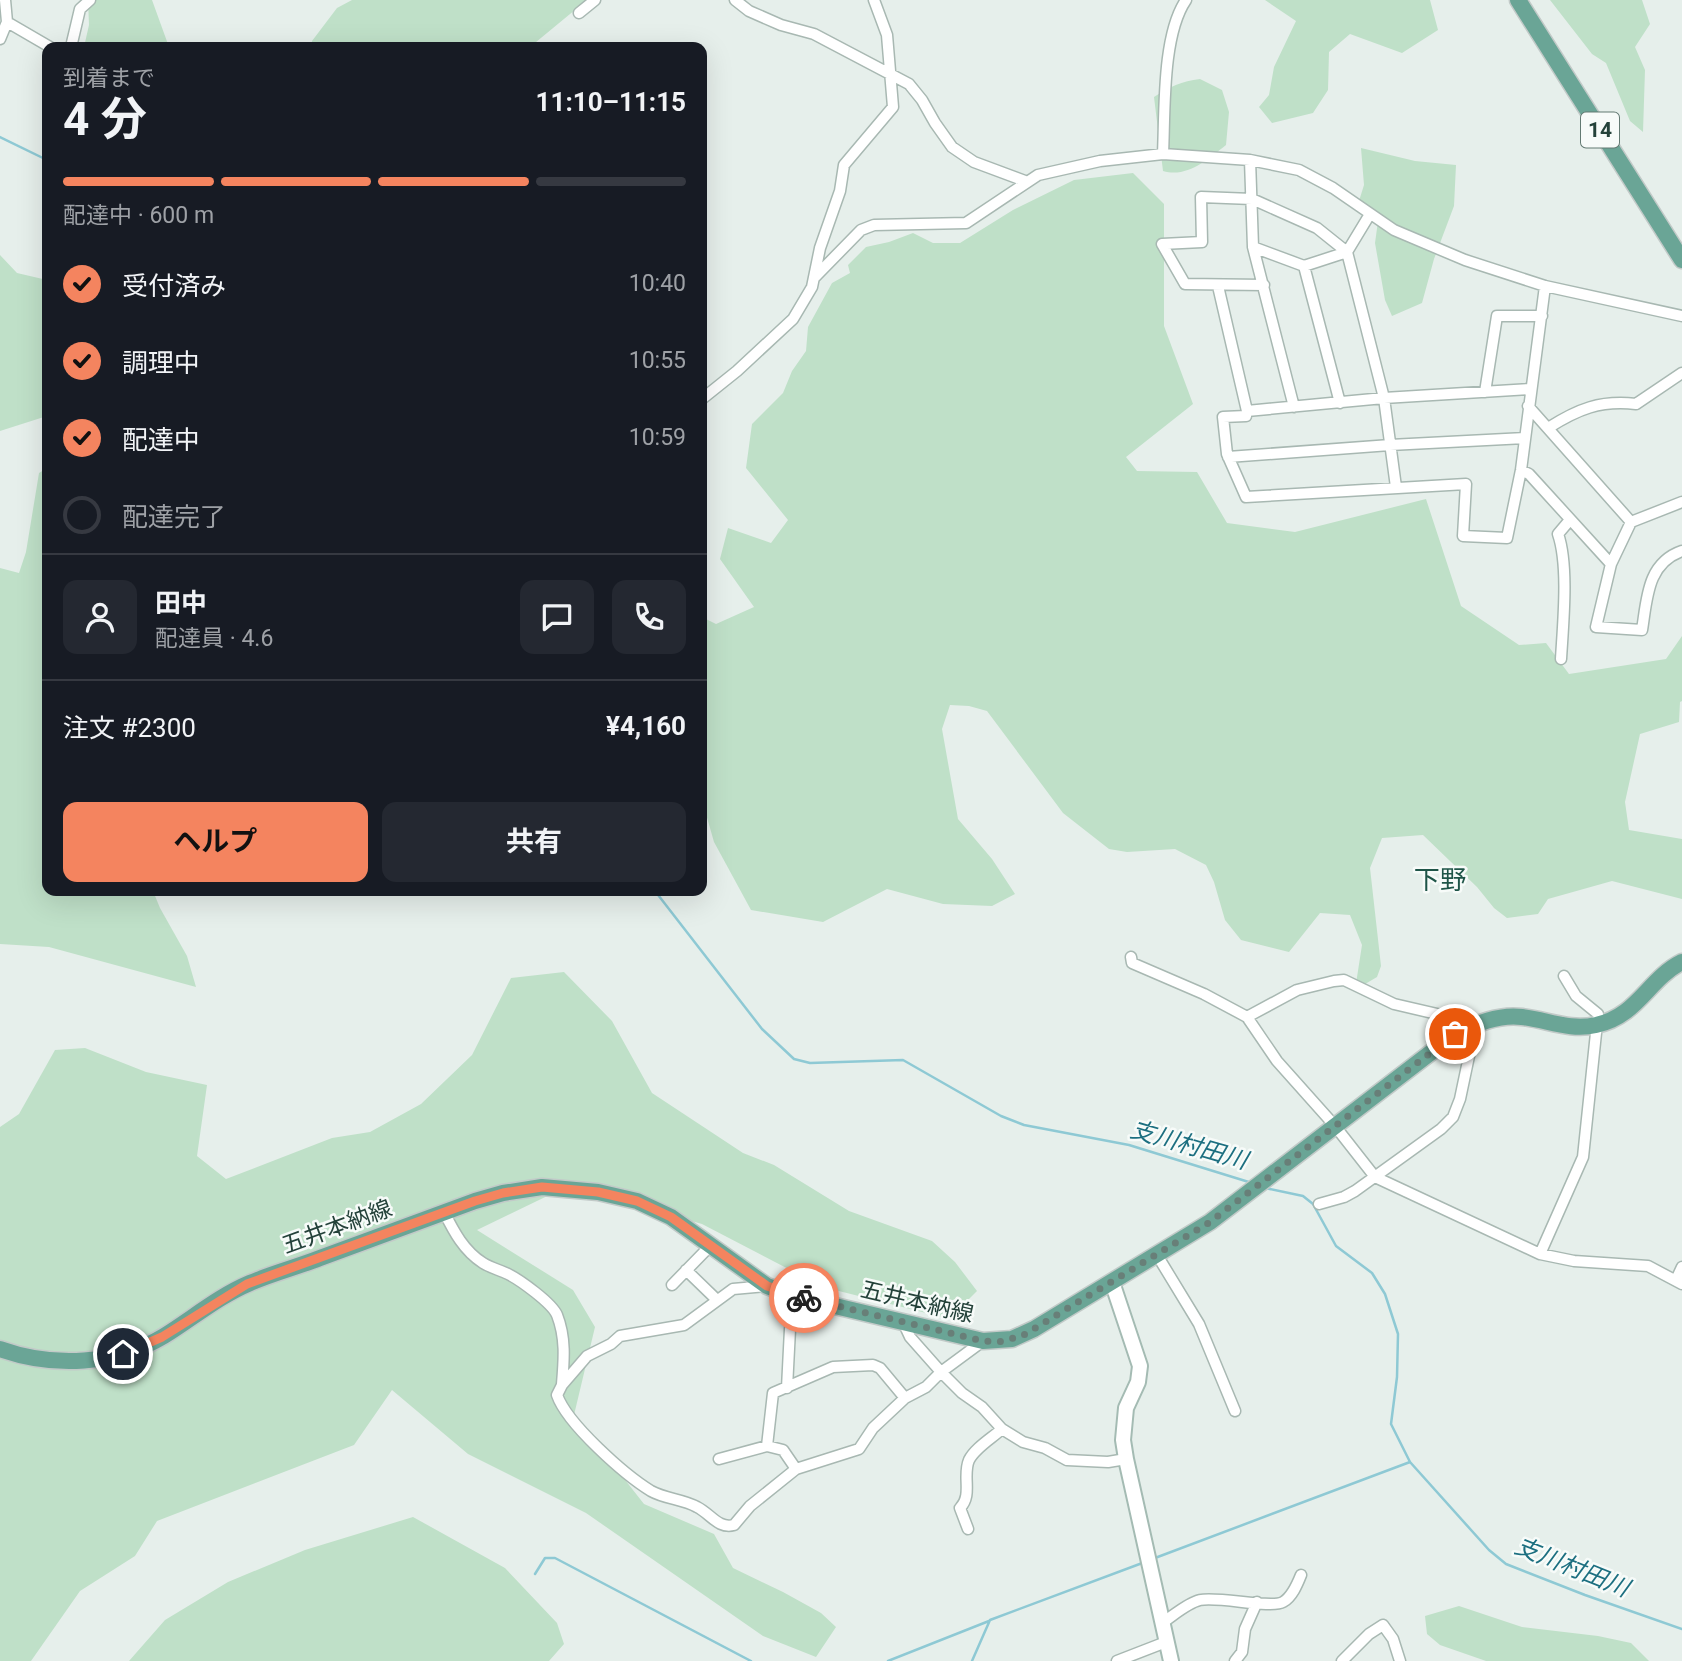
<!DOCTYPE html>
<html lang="ja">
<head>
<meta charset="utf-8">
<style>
	body { margin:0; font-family:Roboto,"Noto Sans JP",sans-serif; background:#242831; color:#f1f3f6; height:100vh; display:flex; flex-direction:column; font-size:26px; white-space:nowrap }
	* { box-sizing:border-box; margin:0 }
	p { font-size:23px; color:#9ea1a6 }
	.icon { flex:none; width:38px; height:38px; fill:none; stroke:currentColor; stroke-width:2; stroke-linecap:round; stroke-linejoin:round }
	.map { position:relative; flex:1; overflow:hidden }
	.sheet { position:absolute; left:42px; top:42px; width:665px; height:854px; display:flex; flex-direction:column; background:#171b24; border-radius:14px; box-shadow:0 7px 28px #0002 }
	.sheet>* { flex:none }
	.pin { position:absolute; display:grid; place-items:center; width:60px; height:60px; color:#fff; margin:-30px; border:4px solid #fff; border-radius:50%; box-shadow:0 2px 7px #0007 }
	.courier { position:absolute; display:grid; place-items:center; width:70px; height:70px; margin:-35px; border:5px solid #f4845f; border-radius:50%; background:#fff; color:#222; box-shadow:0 2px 9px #0007 }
	.overview em { font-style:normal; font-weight:700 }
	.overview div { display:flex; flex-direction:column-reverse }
	.overview { display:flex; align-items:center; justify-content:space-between; height:119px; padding:0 21px }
	h1 { font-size:46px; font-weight:700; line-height:52px }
	.bar { display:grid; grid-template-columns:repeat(4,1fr); gap:10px 7px; align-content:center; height:84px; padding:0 21px }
	.bar i { height:9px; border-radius:5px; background:#363941 }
	.bar .active { background:#f4845f }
	.bar p { grid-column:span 4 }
	.line { display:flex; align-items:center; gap:18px; padding:0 21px; border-top:2px solid #363941 }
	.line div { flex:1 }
	.round { display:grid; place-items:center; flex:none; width:74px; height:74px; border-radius:14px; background:#242831 }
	ol { padding:0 21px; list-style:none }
	li { display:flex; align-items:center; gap:21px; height:77px }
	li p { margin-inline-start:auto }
	li .icon { padding:7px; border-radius:50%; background:#f4845f; color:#111; stroke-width:4 }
	li:last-child { color:#9ea1a6 }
	li i { width:38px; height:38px; border:4px solid #363941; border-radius:50% }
	.action { display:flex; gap:14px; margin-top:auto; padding:14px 21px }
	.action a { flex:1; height:80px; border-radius:14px; background:#f4845f; color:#111; font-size:28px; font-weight:700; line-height:80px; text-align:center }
	.action a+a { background:#242831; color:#f1f3f6 }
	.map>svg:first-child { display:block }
</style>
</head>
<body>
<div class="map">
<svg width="1682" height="1661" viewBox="0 0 1682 1661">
	<rect width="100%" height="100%" fill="#e6efeb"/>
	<path fill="#bfe0c8" d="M88 0H152L169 47H84L89 25Z
		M352 0H587L530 47H311L312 41 337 8Z
		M1265 0H1430L1438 30 1402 53 1350 34 1329 52 1328 90 1313 113 1272 123 1259 107 1269 95 1274 67 1296 21Z
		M1550 0H1642L1650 24 1635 47 1645 70 1643 132 1630 121 1606 63 1592 54Z
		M1200 79 1222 90 1229 112 1226 145C1207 160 1187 178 1163 171L1154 97C1169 87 1182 81 1200 79Z
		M1361 148 1415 161 1456 165 1454 206 1434 259 1422 303 1392 316 1385 300 1375 243 1379 214 1359 201 1364 185Z
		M1133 173 1164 204V326L1193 404 1126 457 1137 471 1197 472 1227 523 1295 532 1426 499 1461 606 1519 645 1546 643 1569 674 1666 659 1682 636V701L1680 702 1679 722 1640 734 1625 802 1629 830 1682 839V899L1612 881 1548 899 1538 914 1507 918 1494 908 1477 887 1423 835 1382 838 1370 868 1381 966 1377 977 1355 990 1362 945 1350 915 1320 913 1289 952 1241 940 1225 920 1214 882 1206 865 1175 849 1127 852 1109 849 1063 813 987 711 969 706 950 705 942 729 958 819 992 859 1015 894 992 906 943 904 887 889 823 922 751 910 714 842 706 814 702 755V617L716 624 754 607 720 559 728 528 771 543 788 520 746 468 752 424 783 393 792 371 806 351 808 327 832 283 850 273 848 265 866 247 889 242 913 233 933 243H960L1013 210 1074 180Z
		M0 255 17 273 47 280V416L0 431Z
		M47 468V891H153L160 908 187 956 196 987 49 947 0 944V568L19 573 26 552 39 473Z
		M564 972 612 1021 652 1093 743 1153 774 1165 849 1211 932 1241 955 1262 977 1291 959 1309 942 1317 823 1287 702 1224 568 1186 477 1230 573 1290 595 1327 574 1415 644 1504 714 1534 733 1568 783 1592 821 1613 836 1627 816 1657 763 1636 586 1513 468 1454 392 1390 354 1445 157 1521 135 1556 80 1591 31 1661H0V1127L19 1114 55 1050 85 1048 146 1072 207 1085 197 1156 226 1179 332 1138 370 1132 421 1104 472 1055 511 978Z
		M413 1517 505 1568 557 1623 564 1644 549 1661H129L165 1620 228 1582 305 1550Z
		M1459 1606 1522 1627 1598 1636 1631 1643 1649 1661H1486L1440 1645 1427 1634 1425 1616Z"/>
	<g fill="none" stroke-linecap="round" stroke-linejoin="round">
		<path stroke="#8ec9d4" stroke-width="2.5" d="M0 137 47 160
			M655 891 762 1029 794 1059 810 1063 903 1060 1001 1116 1024 1125 1129 1145 1252 1183
			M1265 1188 1303 1196 1313 1204 1336 1246 1372 1273 1385 1294 1398 1334 1397 1377 1391 1424 1410 1462 1489 1550 1506 1564 1585 1595 1682 1629
			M1155 1558 1410 1462
			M535 1574 545 1558H555L751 1661
			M888 1661 989 1621
			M972 1661 990 1620 1145 1562"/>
		<defs>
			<path id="minor" d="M735 0 749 11 781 25 814 34 909 84 922 100 935 123 952 147 974 162 1025 181
				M579 13 595 0
				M7 22 50 47
				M0 39 7 22 5 0
				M71 47 80 9 90 0
				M1163 154C1165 111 1162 35 1186 0
				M1250 160 1253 247 1294 407
				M1253 247 1304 266 1347 252 1370 214
				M1304 266 1340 403
				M815 277 861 230 874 225 966 223 1038 175 1100 161 1163 154 1250 160 1299 170 1333 188 1394 230 1465 260 1545 286 1682 316
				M1264 285 1185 284 1162 244 1202 242 1201 197 1252 199 1317 228 1347 252 1384 398 1396 487
				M1218 286 1247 411
				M1530 389 1384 398 1247 411 1246 416 1223 417 1227 454 1246 497 1466 484 1463 536 1507 538 1521 470 1545 286
				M1485 392 1497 316H1542
				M702 399 737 371 793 319 812 287 820 248 840 191 844 165 893 107 887 35 874 0
				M1528 406 1631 522
				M1548 428C1578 409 1600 400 1636 404L1682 373
				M1228 457 1390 445 1525 438
				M1521 470 1529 474 1611 564
				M1682 502 1631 522 1611 564 1596 627 1642 630C1647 599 1647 563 1682 551
				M1561 659C1563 624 1569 566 1558 534L1569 521
				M1131 957 1132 963 1204 994 1247 1017 1277 1061 1335 1126 1375 1177 1540 1254 1574 1261 1648 1266 1682 1284
				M1247 1017 1297 990 1334 981 1344 980 1394 1004 1476 1023 1460 1099 1453 1117 1441 1129 1355 1191 1344 1197 1319 1204
				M444 1212C454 1232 464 1251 483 1263 491 1268 500 1270 508 1274 520 1280 552 1303 557 1315 566 1338 564 1360 562 1384
				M1540 1254 1583 1157 1598 1014 1576 996 1564 976
				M1157 1255 1199 1324 1235 1411
				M686 1270 717 1300
				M1676 1280 1682 1267
				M672 1285 711 1245
				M767 1286 733 1289 684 1325 620 1336 611 1344 587 1356 562 1385 557 1395C567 1424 625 1475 651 1491 665 1499 683 1499 697 1507 711 1514 718 1529 734 1525L750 1506 796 1469 859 1449 873 1428 905 1398 926 1387 941 1372 983 1341
				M903 1322 910 1337 941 1372 962 1393 982 1407 1002 1429 1023 1442 1045 1448 1067 1460 1108 1462 1126 1459
				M787 1388 790 1329 797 1297
				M767 1446 773 1393 833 1367 873 1365 880 1368 905 1398
				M719 1459 767 1446 783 1450 796 1469
				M968 1529 960 1508C973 1495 962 1476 969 1460 975 1448 992 1438 1002 1429
				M1162 1623C1173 1616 1187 1603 1200 1600 1219 1596 1271 1609 1283 1602 1292 1597 1297 1585 1301 1575
				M1117 1661 1166 1642
				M1235 1661 1242 1652 1245 1629 1257 1602
				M1342 1661 1369 1634 1383 1625 1393 1639 1400 1661"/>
			<path id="secondary" d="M1112 1282 1140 1366 1138 1382 1126 1408 1123 1440 1126 1459 1171 1661"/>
			<path id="primary" d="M1518 0 1682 260
				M0 1349C53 1368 116 1365 164 1336 193 1318 219 1296 250 1283 273 1273 297 1267 320 1258 372 1239 423 1220 475 1201L503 1193 542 1187 598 1192 637 1201 671 1217 767 1286 797 1297 983 1341 1012 1339 1034 1329 1210 1222 1455 1034C1476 1024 1498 1014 1522 1017 1548 1020 1570 1031 1596 1025 1638 1016 1648 979 1682 962"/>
		</defs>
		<use href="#minor" stroke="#a8b8b2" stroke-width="13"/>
		<use href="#secondary" stroke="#a4bbb3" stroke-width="18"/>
		<use href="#primary" stroke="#c2cac8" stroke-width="19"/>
		<use href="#minor" stroke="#fff" stroke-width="10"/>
		<use href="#secondary" stroke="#fff" stroke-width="14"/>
		<use href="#primary" stroke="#6aa596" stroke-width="16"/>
	</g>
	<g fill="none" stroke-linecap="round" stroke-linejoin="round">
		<path stroke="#687f78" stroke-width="7" stroke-dasharray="0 12.6" d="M804 1298 983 1341 998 1342 1022 1336 1210 1222 1455 1034"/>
		<path stroke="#f4845f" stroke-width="9" d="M123 1354 162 1337 247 1284 475 1201 503 1193 542 1187 598 1192 637 1201 671 1217 767 1286 804 1298"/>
	</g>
	<g text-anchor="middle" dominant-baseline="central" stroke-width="5" stroke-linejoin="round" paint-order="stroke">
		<rect fill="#f7fbf9" stroke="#637a73" stroke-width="2" x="1581" y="112.5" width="38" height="35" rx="5"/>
		<g font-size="21" font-weight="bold" fill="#24423a">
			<text x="1600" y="130">14</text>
		</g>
		<g font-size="23" fill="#24423a" stroke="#f7fbf9">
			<text transform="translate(337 1227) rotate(-20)">五井本納線</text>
			<text transform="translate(917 1302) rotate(13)">五井本納線</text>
		</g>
		<g font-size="24" font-style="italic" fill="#1c6f80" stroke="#f7fbf9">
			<text transform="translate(1189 1145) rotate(16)">支川村田川</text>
			<text transform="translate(1572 1567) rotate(22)">支川村田川</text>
		</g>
		<g font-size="26" fill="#1f5548" stroke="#f7fbf9">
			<text x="1440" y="880">下野</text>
		</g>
	</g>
</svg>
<div class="pin" style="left:1455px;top:1034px;background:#ea580c"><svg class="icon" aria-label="bag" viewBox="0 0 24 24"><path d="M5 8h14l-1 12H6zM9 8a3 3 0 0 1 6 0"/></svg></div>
<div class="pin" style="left:123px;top:1354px;background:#1f2937"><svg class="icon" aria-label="home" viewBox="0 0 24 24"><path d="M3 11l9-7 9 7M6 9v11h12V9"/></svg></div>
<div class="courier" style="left:804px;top:1298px"><svg class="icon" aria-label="bike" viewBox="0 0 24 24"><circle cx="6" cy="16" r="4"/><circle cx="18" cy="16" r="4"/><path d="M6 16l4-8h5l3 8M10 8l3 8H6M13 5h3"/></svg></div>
<section class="sheet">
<div class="overview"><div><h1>4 分</h1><p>到着まで</p></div><em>11:10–11:15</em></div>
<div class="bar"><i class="active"></i><i class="active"></i><i class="active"></i><i></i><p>配達中 · 600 m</p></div>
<ol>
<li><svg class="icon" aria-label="check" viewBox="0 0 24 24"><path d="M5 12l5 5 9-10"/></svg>受付済み<p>10:40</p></li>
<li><svg class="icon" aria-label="check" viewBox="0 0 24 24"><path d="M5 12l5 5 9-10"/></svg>調理中<p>10:55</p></li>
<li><svg class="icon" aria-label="check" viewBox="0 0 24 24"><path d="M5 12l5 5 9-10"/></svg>配達中<p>10:59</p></li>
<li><i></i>配達完了</li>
</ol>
<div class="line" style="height:126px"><a class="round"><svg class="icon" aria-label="person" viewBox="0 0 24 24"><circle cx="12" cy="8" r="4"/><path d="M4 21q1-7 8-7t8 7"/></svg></a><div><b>田中</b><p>配達員 · 4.6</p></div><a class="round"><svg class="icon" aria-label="chat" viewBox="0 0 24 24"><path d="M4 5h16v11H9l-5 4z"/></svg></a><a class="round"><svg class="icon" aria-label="phone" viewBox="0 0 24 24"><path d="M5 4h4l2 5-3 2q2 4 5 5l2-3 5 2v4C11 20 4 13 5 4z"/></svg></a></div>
<div class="line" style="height:91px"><div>注文 #2300</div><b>¥4,160</b></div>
<div class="action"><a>ヘルプ</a><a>共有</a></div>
</section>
</div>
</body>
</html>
